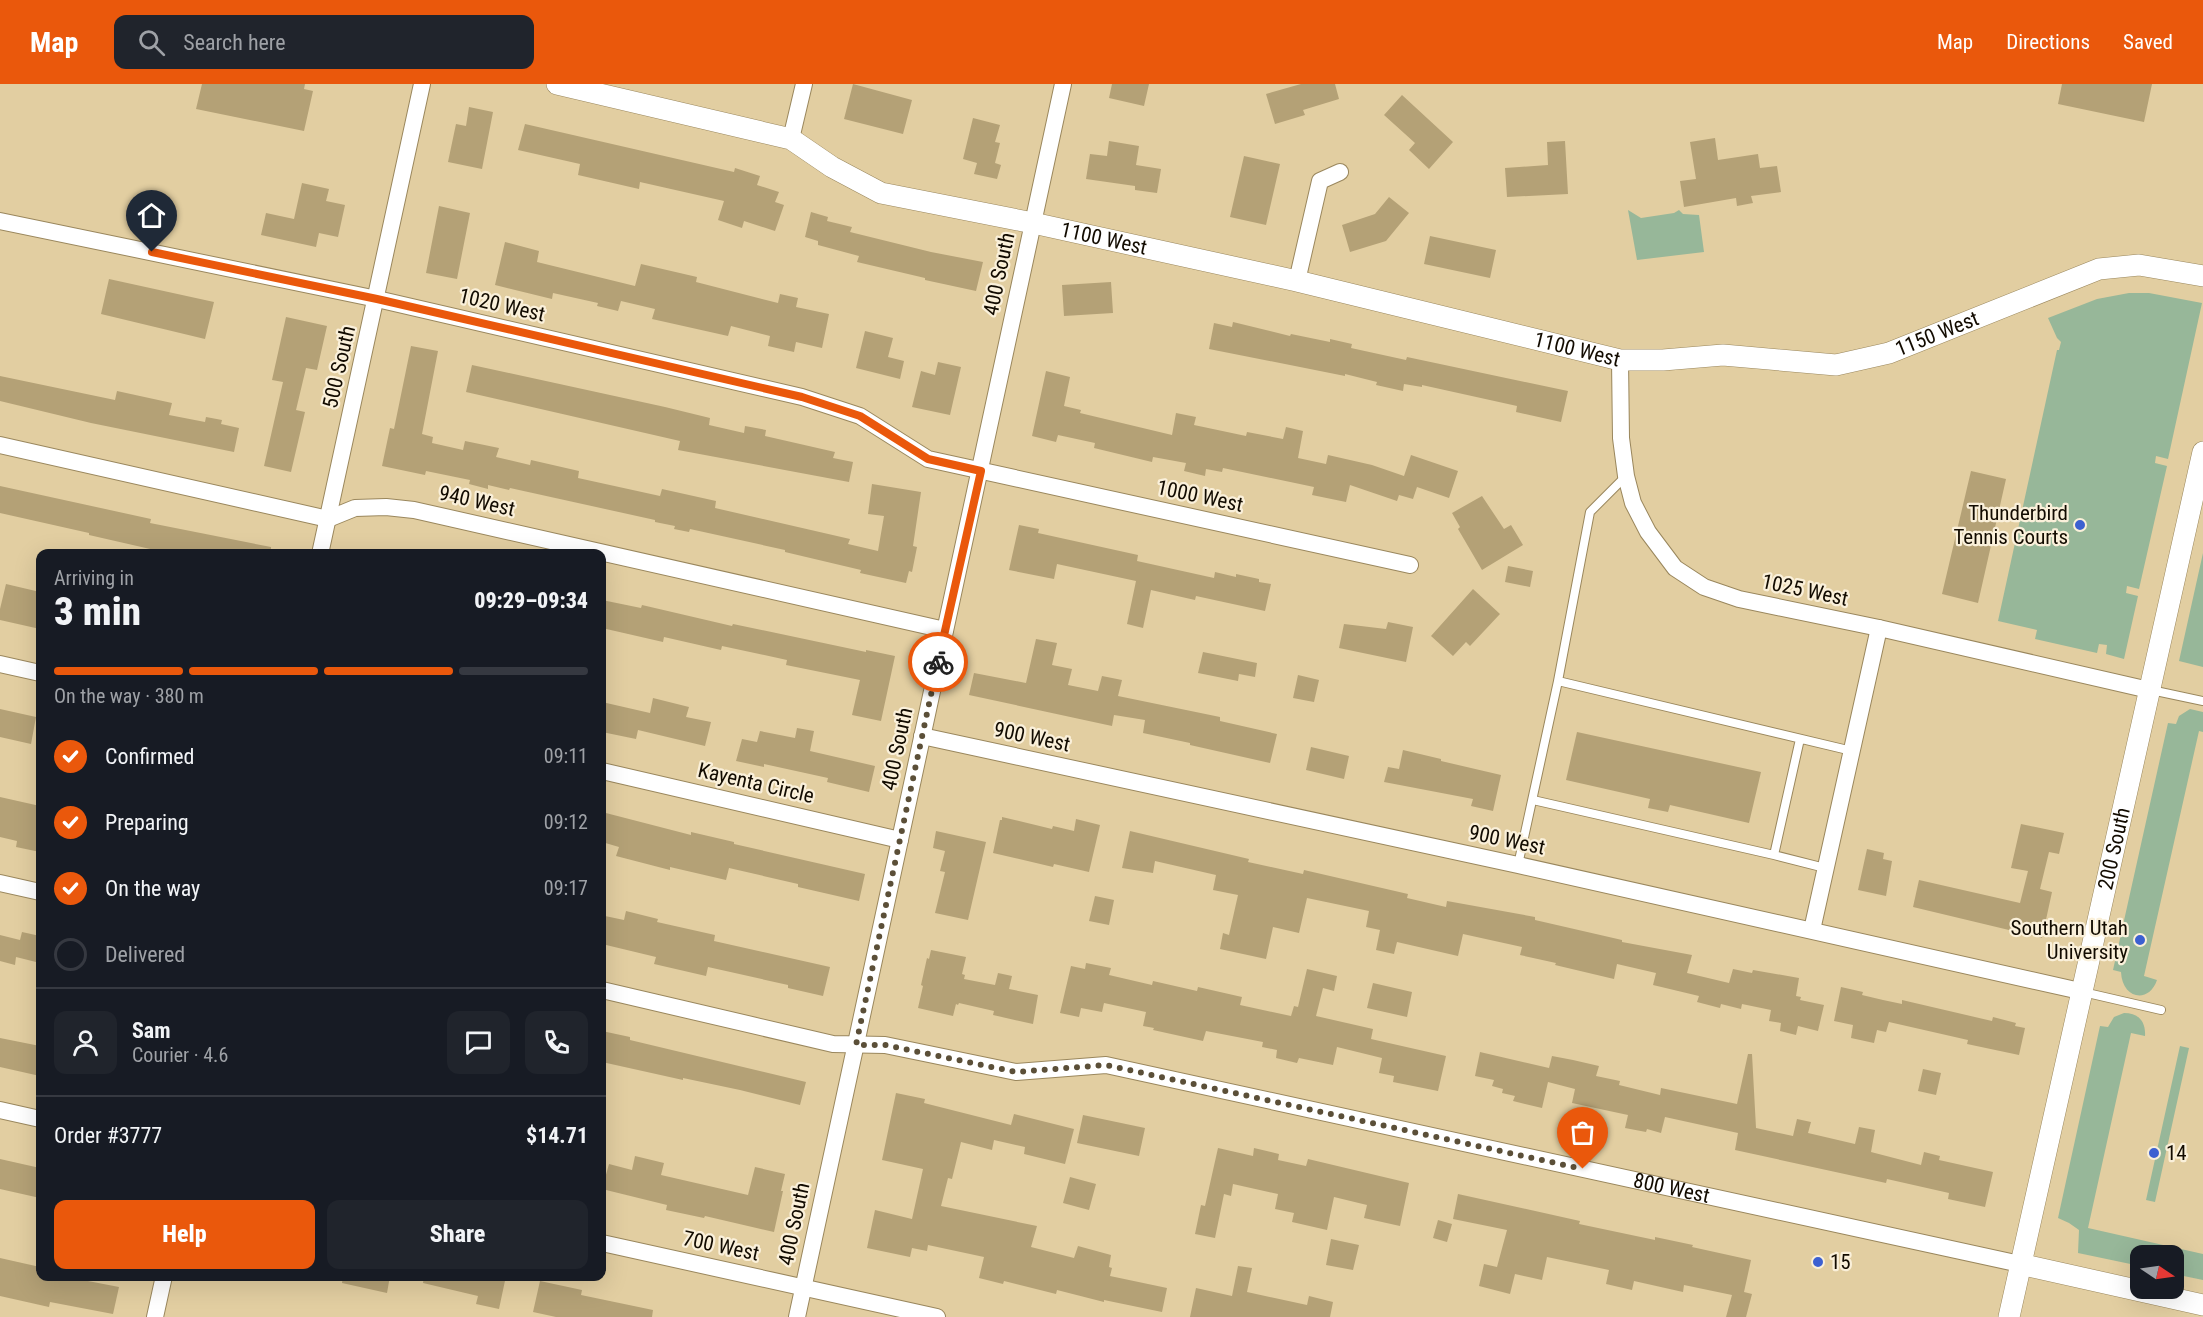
<!DOCTYPE html>
<html lang="en">
<head>
<meta charset="utf-8">
<style>
	body { margin:0; font-family:"Roboto Condensed",sans-serif; background:#20242c; color:#f1f3f6; height:100vh; display:flex; flex-direction:column; font-size:22px; white-space:nowrap }
	* { box-sizing:border-box; margin:0 }
	p { font-size:20px; color:#9ea1a6 }
	.icon { flex:none; width:33px; height:33px; fill:none; stroke:currentColor; stroke-width:2; stroke-linecap:round; stroke-linejoin:round }
	.map { position:relative; flex:1; overflow:hidden }
	.sheet { position:absolute; left:36px; top:465px; width:570px; height:732px; display:flex; flex-direction:column; background:#171b24; border-radius:12px; box-shadow:0 6px 24px #0002 }
	.sheet>* { flex:none }
	.needle { width:39px; rotate:103deg }
	.tools { position:absolute; left:2130px; top:1161px; display:grid; gap:12px }
	.tools a { display:grid; place-items:center; width:54px; height:54px; border-radius:12px; background:#171b24; box-shadow:0 6px 24px #0002; font-size:30px }
	.pin { position:absolute; display:grid; place-items:center; width:51px; height:51px; color:#fff; margin:-62px -26px; border-radius:50% 50% 50% 0; rotate:-45deg; box-shadow:0 0 6px #0007 }
	.pin .icon { rotate:45deg }
	.courier { position:absolute; display:grid; place-items:center; width:60px; height:60px; margin:-30px; border:4px solid #ea580c; border-radius:50%; background:#fff; color:#222; box-shadow:0 2px 8px #0007 }
	.summary em { font-style:normal; font-weight:800 }
	.summary div { display:flex; flex-direction:column-reverse }
	.summary { display:flex; align-items:center; justify-content:space-between; height:102px; padding:0 18px }
	h1 { font-size:39px; font-weight:800; line-height:45px }
	.bar { display:grid; grid-template-columns:repeat(4,1fr); gap:9px 6px; align-content:center; height:72px; padding:0 18px }
	.bar i { height:8px; border-radius:4px; background:#363941 }
	.bar .on { background:#ea580c }
	.bar p { grid-column:span 4 }
	.line { display:flex; align-items:center; gap:15px; padding:0 18px; border-top:2px solid #363941 }
	.line div { flex:1 }
	.round { display:grid; place-items:center; flex:none; width:63px; height:63px; border-radius:12px; background:#20242c }
	ol { padding:0 18px; list-style:none }
	li { display:flex; align-items:center; gap:18px; height:66px }
	li p { margin-inline-start:auto }
	li .icon { padding:6px; border-radius:50%; background:#ea580c; color:#fff; stroke-width:4 }
	li:last-child { color:#9ea1a6 }
	li i { width:33px; height:33px; border:3px solid #363941; border-radius:50% }
	.button { display:flex; gap:12px; margin-top:auto; padding:12px 18px }
	.button a { flex:1; height:69px; border-radius:12px; background:#ea580c; color:#fff; font-size:24px; font-weight:800; line-height:69px; text-align:center }
	.button a+a { background:#20242c; color:#f1f3f6 }
	header { display:flex; align-items:center; gap:36px; box-sizing:border-box; height:84px; padding:0 30px; background:#ea580c; color:#fff }
	header strong { font-size:28px }
	nav { display:flex; gap:33px; margin-inline-start:auto; font-size:21px }
	.search { width:420px; height:54px; background:#20242c; display:flex; align-items:center; gap:15px; box-sizing:border-box; padding:0 21px; border-radius:12px; color:#9ea1a6; font-size:22px }
	.map>svg:first-child { display:block }
</style>
</head>
<body>
<header>
<strong>Map</strong>
<div class="search"><svg class="icon" aria-label="search" viewBox="0 0 24 24"><circle cx="10" cy="10" r="6"/><path d="M15 15l6 6"/></svg>Search here</div>
<nav><a>Map</a><a>Directions</a><a>Saved</a></nav>
</header>
<div class="map">
<svg width="2203" height="1233" viewBox="0 0 2203 1233">
	<rect width="100%" height="100%" fill="#e2cea1"/>
	<path fill="#97b799" d="M1628 126 1641 134 1674 129 1679 126 1683 130 1699 131 1704 168 1637 176Z
		M2129 209H2149L2202 219 2168 375 2156 372 2155 379 2167 382 2139 505 2127 502 2126 509 2138 512 2124 575 2106 570 2107 561 2099 560 2097 569 2035 555 2037 546 1998 537 2057 266H2059L2061 258 2057 254 2048 234 2097 215Z
		M2203 469V583L2179 577Z
		M2190 625 2203 628V648L2199 647 2144 892 2157 896C2149 920 2122 915 2121 888L2113 886 2168 639 2176 640 2179 632Z
		M2124 929C2138 929 2146 937 2145 952L2131 949 2088 1144 2203 1170V1196L2174 1190V1172H2140V1182L2078 1169 2079 1146 2069 1139 2058 1134 2100 942 2108 943 2114 933Z
		M2180 962 2189 964 2155 1118 2146 1116Z"/>
	<path fill="#b4a176" d="M202 0H305L304 5 313 7 304 47 196 25Z
		M853 0 912 16 903 50 844 35Z
		M1112 0H1149L1144 22 1109 14Z
		M1301 0H1335L1339 15 1303 26 1305 31 1275 40 1266 10Z
		M2062 0H2152L2144 38 2058 20Z
		M1402 11 1453 58 1429 85 1409 66 1415 59 1384 31Z
		M469 23 493 28 482 85 448 78 456 40 466 42Z
		M973 34 1000 41 995 58 1000 59 995 79 1001 81 997 95 974 90 977 79 963 75Z
		M525 40 734 88 735 84 760 92 757 101 779 108 775 118 784 121 775 147 744 137 742 144 718 136 724 117 640 98 639 105 578 91 580 80 518 66Z
		M1715 54 1718 76 1758 70 1760 84 1777 82 1781 108 1751 112 1753 119 1737 122 1736 114 1684 123 1680 97 1696 95 1690 58Z
		M1109 57 1139 62 1136 81 1161 85 1157 109 1135 106V102L1086 95 1090 70 1107 72Z
		M1565 57 1568 110 1507 113 1505 84 1548 81 1547 58Z
		M1244 72 1280 80 1266 141 1230 133Z
		M302 99 329 105 326 117 345 121 338 153 319 149 316 163 261 151 266 129 294 135Z
		M1389 113 1409 129 1386 157 1350 168 1342 141 1375 130Z
		M439 122 470 129 457 195 426 189Z
		M811 128 828 133 827 137 852 143 850 148 931 168 983 178 976 207 925 196V194L857 178 859 172 818 161V157L805 153Z
		M1430 152 1496 166 1490 194 1424 180Z
		M505 158 539 167 537 178 635 202 641 180 697 193 696 198 778 219 780 210 798 214 796 223 829 230 822 264 796 258 794 268 768 262 770 252 731 242 728 252 652 235 655 225 621 217 618 227 597 222 598 219 553 209 552 215 495 201Z
		M109 195 214 218 205 255 101 230Z
		M1111 198 1113 229 1064 232 1062 201Z
		M286 233 327 242 317 286 306 284 296 326 305 328 291 388 264 382 283 298 272 296Z
		M1233 238 1290 252 1291 250 1330 258V255L1352 260 1351 264 1406 276 1407 273 1568 307 1561 338 1516 328 1517 322 1422 301V303L1404 300 1403 307 1376 301 1377 298 1345 290V292L1209 265 1214 239 1232 243Z
		M865 247 893 254 888 273 904 277 900 295 856 284Z
		M411 262 438 267 422 350 433 353 432 359 463 366 465 357 499 364 496 373 530 381 531 376 579 387 578 394 660 412 662 405 716 417 715 424 850 455 848 460 878 467 884 432 868 430 872 400 921 408 913 462 917 463 912 488 909 487 906 499 860 489 861 486 785 468V466L690 445 689 448 674 445 675 442 655 438V436L510 404 509 406 488 401V405L469 400 470 396 426 387 425 391 382 382 390 344 394 345Z
		M938 278 961 283 950 331 912 323 921 287 935 291Z
		M472 281 665 323 710 334 709 341 744 349 745 342 766 346 765 352 835 368 833 374 853 378 849 398 678 366 680 357 466 308Z
		M1046 287 1070 293 1064 322 1081 326 1080 329 1172 351 1176 329 1196 333 1194 341 1246 352 1247 348 1283 355 1286 343 1303 347 1298 374 1326 380 1328 371 1372 381 1404 392 1411 371 1458 387 1449 414 1417 403 1413 415 1399 411 1397 417 1350 401 1346 418 1312 411 1314 403 1223 384 1222 388 1206 385 1205 392 1184 387 1186 379 1153 373 1152 378 1094 364 1095 359 1058 351 1056 358 1032 352Z
		M0 292 115 316 117 307 172 319 169 331 205 338 206 333 222 336 221 340 239 344 234 368 91 339 0 317Z
		M1971 387 2006 395 1978 519 1942 510Z
		M0 402 151 435 150 439 271 463V470H172L89 451V449L0 429Z
		M1482 412 1504 445 1511 441 1523 461 1482 486 1458 445 1460 443 1452 429Z
		M1019 441 1039 445 1038 449 1138 471 1137 477 1214 494 1215 488 1236 493V490L1259 495V498L1271 500 1265 527 1196 512 1195 516 1151 506 1143 544 1127 540 1136 497 1057 480 1054 495 1009 486Z
		M1508 482 1533 487 1530 503 1505 498Z
		M6 500 40 508V545L0 536V525Z
		M1473 505 1500 530 1470 562 1466 558 1453 572 1431 552Z
		M602 516 641 524 642 521 732 542 733 540 866 568V566L895 572 881 637 852 631 860 596 786 581 787 576 722 562 721 566 664 553 663 558 602 544Z
		M1388 538 1413 543 1406 578 1339 564 1344 540 1386 545Z
		M1036 555 1057 559 1052 581 1072 585 1068 601 1098 607 1102 592 1122 596 1118 612 1220 633V637L1277 650 1270 679 1190 661V659L1143 649 1145 636 1114 631 1112 642 969 611 974 589 1026 599Z
		M1203 568 1257 579 1255 593 1239 590 1238 597 1198 589Z
		M1298 591 1319 596 1314 618 1293 614Z
		M653 614 689 623 686 633 711 638 705 662 638 646 636 655 602 648V618L650 629Z
		M0 625 36 633 31 660 0 653Z
		M797 644 814 647 810 667 875 682 869 708 827 698 828 694 764 680V683L736 677 742 655 757 658 760 647 795 654Z
		M1577 648 1761 688 1749 739 1670 721 1668 728 1648 724 1650 715 1566 696Z
		M1311 663 1349 672 1344 695 1306 686Z
		M1403 666 1441 675V677L1501 691 1493 727 1471 722 1473 715 1384 698 1388 683 1399 685Z
		M0 713 40 722V768L16 763 17 757 0 753Z
		M602 728 691 751V748L734 758V760L865 790 859 817 798 803V800L729 784 726 796 670 783V786L616 772 619 763 602 758Z
		M1002 733 1052 745 1053 742 1074 747 1076 735 1100 741 1089 788 1054 780 1053 783 993 769 1000 736H1002Z
		M2021 740 2064 749 2059 770 2049 768 2040 805 2052 808 2042 854 1913 823 1919 796 2020 819 2028 787 2011 784Z
		M936 747 986 758 968 836 935 829 945 788 940 787 945 767 933 764Z
		M1130 747 1249 775 1248 778 1303 790 1304 786 1408 810 1407 814 1446 823 1447 817 1535 833V836L1622 856V858L1692 871 1687 889 1729 899 1733 885 1752 889 1753 886 1799 894 1796 912 1801 913 1800 916 1824 921 1818 947 1798 942 1796 951 1780 947 1781 939 1769 937 1771 926 1742 920 1741 925 1721 920 1720 924 1697 918 1699 912 1653 901 1656 889 1617 880 1614 895 1555 881 1556 879 1520 871 1522 863 1463 850 1458 872 1397 858 1394 870 1376 866 1380 846 1366 843 1369 827 1307 814 1299 849 1273 843 1266 875 1220 865 1223 849 1229 851 1238 811 1213 806 1216 791 1155 777 1153 789 1122 784Z
		M1867 765 1884 769 1883 775 1892 777 1886 812 1858 806Z
		M1095 812 1114 816 1109 841 1089 837Z
		M626 827 658 835 657 838 715 851 714 857 830 883 823 912 788 904V901L708 883 706 892 654 880 656 873 602 860V846L605 832 624 836Z
		M22 848 40 852V879L16 873 15 881 0 877V851L20 856Z
		M931 866 966 873 962 890 965 891 964 895 995 901 998 889 1012 892 1009 905 1038 911 1033 940 993 931 994 927 959 919 958 921 956 920 953 932 918 924 923 902 921 901 927 874 929 875Z
		M1086 879 1111 884 1109 891 1152 901 1153 897 1197 907 1198 903 1242 913 1240 921 1291 932 1294 922 1298 923 1307 885 1337 892 1334 907 1323 904 1316 932 1373 945 1371 955 1446 972 1438 1007 1393 998 1394 992 1379 989 1382 974 1337 963 1333 981 1299 974 1297 979 1276 974 1277 966 1262 963 1263 958 1206 947 1203 957 1153 946 1154 944 1143 942 1146 928 1104 919 1102 928 1081 924 1079 933 1060 929 1071 882 1085 885Z
		M1373 899 1412 908 1407 933 1367 924Z
		M1841 903 1863 908 1862 911 1883 916 1902 920V916L1992 937 1993 933 2016 939 2015 942 2025 944 2019 971 1967 960 1968 956 1889 938 1886 948 1877 946 1874 959 1851 954 1853 941 1834 937Z
		M602 947 630 953V956L806 998 800 1021 740 1006 683 994V996L602 978Z
		M0 954 40 962V992L0 983Z
		M1480 968 1549 984 1552 972 1573 976 1599 982 1596 992 1620 997 1619 1001 1660 1011 1661 1004 1737 1020 1748 970H1752L1756 1044 1793 1052 1797 1035 1811 1038 1808 1049 1855 1060 1859 1043 1875 1046 1871 1068 1921 1081 1924 1068 1940 1072 1939 1076 1993 1088 1985 1123 1948 1115 1949 1109 1887 1095 1886 1099 1735 1066 1738 1049 1665 1033 1661 1049 1647 1045 1646 1048 1625 1044 1628 1031 1572 1019 1575 1005 1548 998 1542 1024 1513 1017 1515 1012 1502 1009 1503 1005 1492 1002 1494 996 1475 992Z
		M1923 985 1941 989 1936 1011 1918 1007Z
		M896 1009 925 1015 924 1019 1011 1041 1014 1030 1074 1045 1065 1080 1024 1070 1025 1063 994 1056 992 1066 961 1058 952 1095 948 1094 941 1122 1037 1142 1031 1163 1074 1174 1078 1162 1111 1171 1109 1183 1112 1184 1110 1192 1167 1204 1162 1228 1104 1216V1218L1057 1206 1056 1210 1004 1197 1003 1200 979 1194 984 1173 928 1161 927 1167 912 1164 910 1173 867 1164 875 1126 912 1135 923 1085 882 1076Z
		M1083 1031 1145 1044 1139 1072 1077 1059Z
		M1218 1064 1253 1072 1254 1064 1279 1070 1278 1076 1306 1082 1308 1075 1409 1099 1400 1142 1364 1134 1367 1121 1334 1113 1327 1146 1292 1138 1294 1129 1275 1125 1278 1110 1233 1100 1231 1112 1224 1110 1215 1154 1195 1150 1201 1121 1205 1122Z
		M635 1072 664 1079 661 1091 748 1111 755 1083 785 1090 781 1107H783L774 1148 705 1132 704 1134 666 1126 667 1121 602 1105 609 1080 632 1086Z
		M0 1075 40 1084V1114L0 1105Z
		M1070 1093 1096 1100 1089 1126 1063 1119Z
		M1458 1110 1580 1137 1579 1140 1655 1156V1153L1693 1161 1692 1163 1751 1176 1744 1208 1752 1210 1746 1233H1726L1732 1211 1684 1201 1683 1208 1634 1197 1632 1206 1606 1200 1609 1186 1547 1173 1542 1196 1515 1190 1510 1210 1479 1202 1484 1180 1497 1183 1507 1146 1453 1135Z
		M1438 1136 1452 1140 1447 1158 1433 1154Z
		M1331 1155 1359 1161 1353 1186 1326 1181Z
		M0 1174 40 1183V1192H62L119 1203 113 1230 50 1218 49 1223 0 1212Z
		M1238 1182 1252 1184 1247 1208 1307 1221 1309 1212 1333 1218 1330 1233H1190L1196 1204 1232 1212Z
		M343 1192H390L387 1209 342 1199Z
		M424 1192H506L499 1225 476 1220 478 1212 423 1199Z
		M540 1197 582 1206 581 1211 653 1226 652 1233H556L533 1228Z"/>
	<g fill="none" stroke-linecap="round" stroke-linejoin="round">
		<defs>
			<path id="service" d="M1558 597 1590 428 1626 392
				M2151 606 2203 617
				M1533 716 1774 771 1800 655
				M1774 771 1825 784
				M1518 781 1558 597 1852 667
				M2083 908 2161 926"/>
			<g id="minor">
				<path d="M791 55 804 0"/>
				<path d="M0 137 377 215 802 313 860 332 928 375 1410 481"/>
				<path d="M1297 197 1320 97 1340 88"/>
				<path d="M1620 276 1621 354 1626 392 1633 419 1648 448 1675 484 1704 503 1739 515 1879 544 2149 606"/>
				<path d="M0 361 328 435 355 424 386 423 414 426 945 546"/>
				<path d="M320 470 422 0"/>
				<path d="M0 580 40 589"/>
				<path d="M922 652 1518 781 2080 907"/>
				<path d="M602 687 900 756"/>
				<path d="M0 799 40 808"/>
				<path d="M1812 846 1879 544"/>
				<path id="s1" d="M602 906 833 960 885 961 1016 988 1106 981 2020 1180"/>
				<path d="M0 1026 40 1035"/>
				<path d="M602 1159 937 1233"/>
				<path d="M155 1233 164 1192"/>
				<path d="M797 1233 1063 0"/>
			</g>
			<g id="tertiary">
				<path id="s2" d="M557 0 791 55 832 83 881 109 1033 139 1297 197 1620 276H1663L1723 271 1836 281 1889 269 2099 185 2139 181 2203 192"/>
				<path d="M2020 1180 2203 1221"/>
				<path id="s3" d="M2009 1233 2203 368"/>
			</g>
		</defs>
		<use href="#service" stroke="#9a875d" stroke-width="10"/>
		<use href="#minor" stroke="#9a875d" stroke-width="18"/>
		<use href="#tertiary" stroke="#9a875d" stroke-width="22"/>
		<use href="#service" stroke="#fff" stroke-width="8"/>
		<use href="#minor" stroke="#fff" stroke-width="16"/>
		<use href="#tertiary" stroke="#fff" stroke-width="21"/>
	</g>
	<g fill="none" stroke-linecap="round" stroke-linejoin="round">
		<path stroke="#5b4f38" stroke-width="6" stroke-dasharray="0 10.8" d="M938 578 856 961H885L1016 988 1106 981 1583 1085"/>
		<path stroke="#ea580c" stroke-width="8" d="M152 168 377 215 802 313 860 332 928 375 981 387 938 578"/>
	</g>
	<g fill="#3c60d1" stroke="#faf0da" stroke-width="2">
		<circle cx="2080" cy="441" r="6"/>
		<circle cx="2140" cy="856" r="6"/>
		<circle cx="2154" cy="1069" r="6"/>
		<circle cx="1818" cy="1178" r="6"/>
	</g>
	<g text-anchor="middle" dominant-baseline="central" stroke-width="4.5" stroke-linejoin="round" paint-order="stroke">
		<g font-size="21" fill="#120b00" stroke="#faf0da">
			<text stroke="none"><textPath href="#s2" startOffset="573">1100 West</textPath></text>
			<text transform="translate(999 190) rotate(-78)">400 South</text>
			<text transform="translate(502 221) rotate(13)">1020 West</text>
			<text stroke="none"><textPath href="#s2" startOffset="1426">1150 West</textPath></text>
			<text stroke="none"><textPath href="#s2" startOffset="1059">1100 West</textPath></text>
			<text transform="translate(339 283) rotate(-77)">500 South</text>
			<text transform="translate(1200 412) rotate(12)">1000 West</text>
			<text transform="translate(477 417) rotate(13)">940 West</text>
			<text transform="translate(1805 506) rotate(12)">1025 West</text>
			<text transform="translate(1032 653) rotate(12)">900 West</text>
			<text transform="translate(897 665) rotate(-78)">400 South</text>
			<text transform="translate(756 699) rotate(13)">Kayenta Circle</text>
			<text transform="translate(1507 756) rotate(12)">900 West</text>
			<text stroke="none"><textPath href="#s3" startOffset="480">200 South</textPath></text>
			<text stroke="none"><textPath href="#s1" startOffset="1092">800 West</textPath></text>
			<text transform="translate(794 1140) rotate(-78)">400 South</text>
			<text transform="translate(721 1162) rotate(12)">700 West</text>
		</g>
		<g font-size="21" fill="#120b00" stroke="#faf0da" text-anchor="end">
			<text x="2068" y="429">Thunderbird<tspan x="2068" dy="24">Tennis Courts</tspan></text>
			<text x="2128" y="844">Southern Utah<tspan x="2128" dy="24">University</tspan></text>
			<text x="2166" y="1069" text-anchor="start">14</text>
			<text x="1830" y="1178" text-anchor="start">15</text>
		</g>
	</g>
</svg>
<div class="tools">
<a><svg class="needle" viewBox="-14 -14 28 28"><path d="M0-13l5 13h-10z" fill="#e53935"/><path d="M0 13l5-13h-10z" fill="#9ea1a6"/></svg></a>
</div>
<div class="pin" style="left:1583px;top:1085px;background:#ea580c"><svg class="icon" aria-label="bag" viewBox="0 0 24 24"><path d="M5 8h14l-1 12H6zM9 8a3 3 0 0 1 6 0"/></svg></div>
<div class="pin" style="left:152px;top:168px;background:#1f2937"><svg class="icon" aria-label="home" viewBox="0 0 24 24"><path d="M3 11l9-7 9 7M6 9v11h12V9"/></svg></div>
<div class="courier" style="left:938px;top:578px"><svg class="icon" aria-label="bike" viewBox="0 0 24 24"><circle cx="6" cy="16" r="4"/><circle cx="18" cy="16" r="4"/><path d="M6 16l4-8h5l3 8M10 8l3 8H6M13 5h3"/></svg></div>
<section class="sheet">
<div class="summary"><div><h1>3 min</h1><p>Arriving in</p></div><em>09:29–09:34</em></div>
<div class="bar"><i class="on"></i><i class="on"></i><i class="on"></i><i></i><p>On the way · 380 m</p></div>
<ol>
<li><svg class="icon" aria-label="check" viewBox="0 0 24 24"><path d="M5 12l5 5 9-10"/></svg>Confirmed<p>09:11</p></li>
<li><svg class="icon" aria-label="check" viewBox="0 0 24 24"><path d="M5 12l5 5 9-10"/></svg>Preparing<p>09:12</p></li>
<li><svg class="icon" aria-label="check" viewBox="0 0 24 24"><path d="M5 12l5 5 9-10"/></svg>On the way<p>09:17</p></li>
<li><i></i>Delivered</li>
</ol>
<div class="line" style="height:108px"><a class="round"><svg class="icon" aria-label="person" viewBox="0 0 24 24"><circle cx="12" cy="8" r="4"/><path d="M4 21q1-7 8-7t8 7"/></svg></a><div><b>Sam</b><p>Courier · 4.6</p></div><a class="round"><svg class="icon" aria-label="chat" viewBox="0 0 24 24"><path d="M4 5h16v11H9l-5 4z"/></svg></a><a class="round"><svg class="icon" aria-label="phone" viewBox="0 0 24 24"><path d="M5 4h4l2 5-3 2q2 4 5 5l2-3 5 2v4C11 20 4 13 5 4z"/></svg></a></div>
<div class="line" style="height:78px"><div>Order #3777</div><b>$14.71</b></div>
<div class="button"><a>Help</a><a>Share</a></div>
</section>
</div>
</body>
</html>
